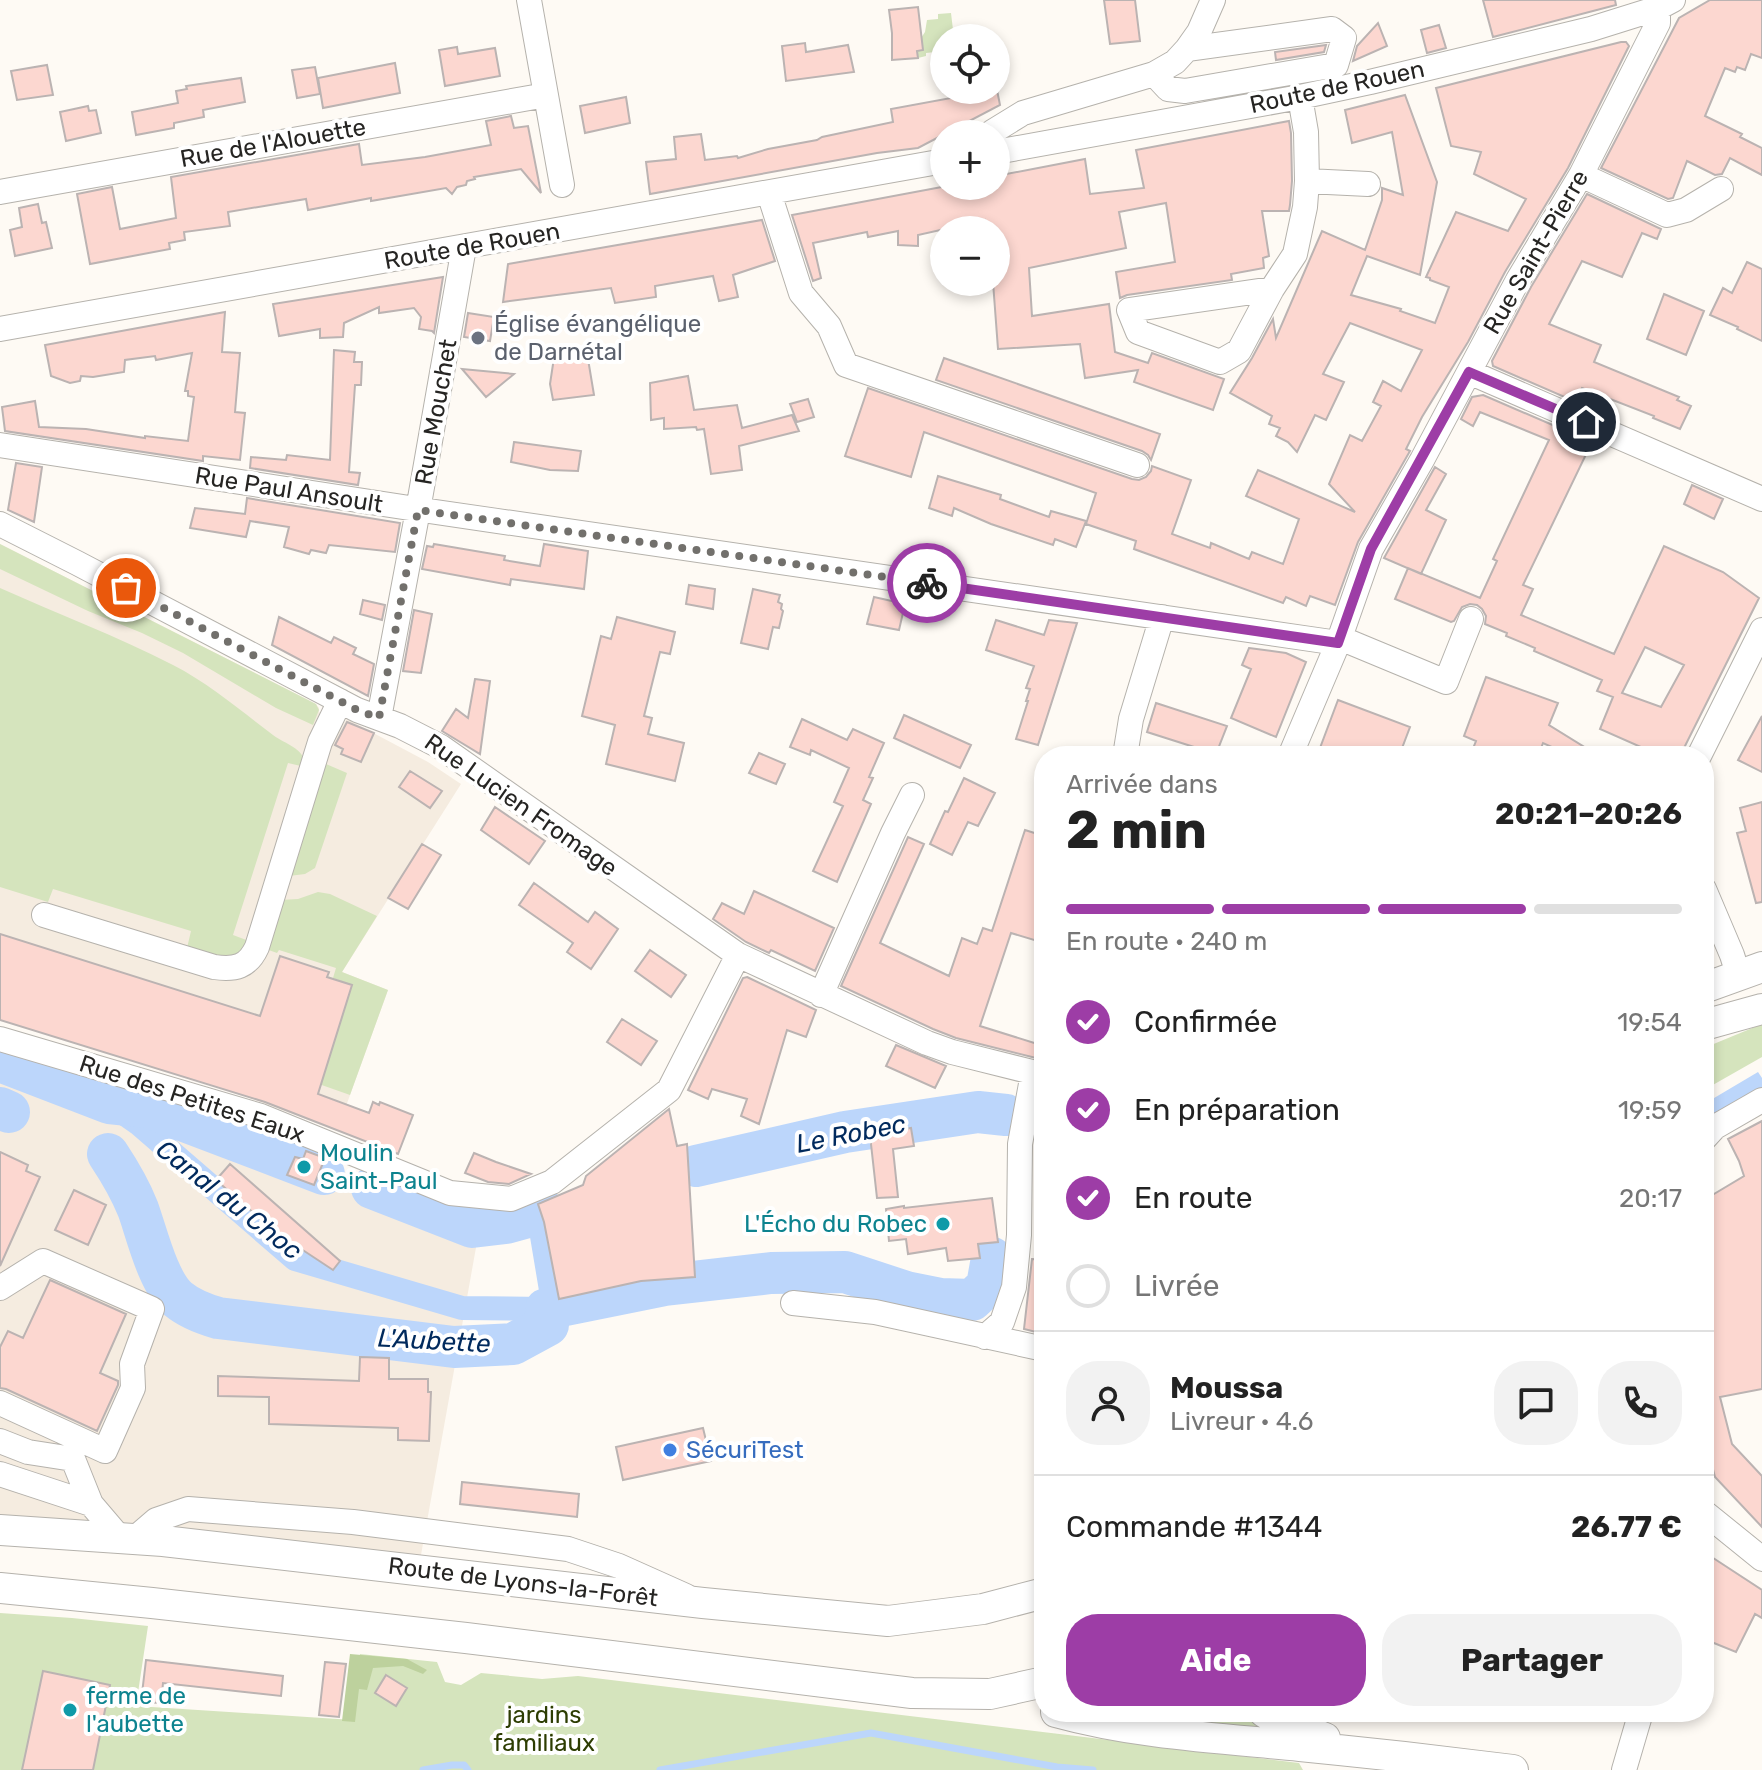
<!DOCTYPE html>
<html lang="fr">
<head>
<meta charset="utf-8">
<style>
	body { margin:0; font-family:Rubik,sans-serif; background:#f2f2f2; color:#222; height:100vh; display:flex; flex-direction:column; font-size:30px; white-space:nowrap }
	* { box-sizing:border-box; margin:0 }
	p { font-size:26px; color:#767676 }
	.icon { flex:none; width:44px; height:44px; fill:none; stroke:currentColor; stroke-width:2; stroke-linecap:round; stroke-linejoin:round }
	.map { position:relative; flex:1; overflow:hidden }
	.drawer { position:absolute; left:1034px; top:746px; width:680px; height:976px; display:flex; flex-direction:column; background:#fff; border-radius:32px; box-shadow:0 4px 12px #0003 }
	.drawer>* { flex:none }
	.controls { position:absolute; left:930px; top:24px; display:grid; gap:16px }
	.controls a { display:grid; place-items:center; width:80px; height:80px; border-radius:50%; background:#fff; box-shadow:0 4px 12px #0003; font-size:40px }
	.pin { position:absolute; display:grid; place-items:center; width:68px; height:68px; color:#fff; margin:-34px; border:4px solid #fff; border-radius:50%; box-shadow:0 2px 8px #0007 }
	.courier { position:absolute; display:grid; place-items:center; width:80px; height:80px; margin:-40px; border:6px solid #9d3da6; border-radius:50%; background:#fff; color:#222; box-shadow:0 2px 10px #0007 }
	.head em { font-style:normal; font-weight:700 }
	.head div { display:flex; flex-direction:column-reverse }
	.head { display:flex; align-items:center; justify-content:space-between; height:136px; padding:0 32px }
	h1 { font-size:52px; font-weight:700; line-height:60px }
	.bar { display:grid; grid-template-columns:repeat(4,1fr); gap:12px 8px; align-content:center; height:96px; padding:0 32px }
	.bar i { height:10px; border-radius:6px; background:#e0e0e0 }
	.bar .current { background:#9d3da6 }
	.bar p { grid-column:span 4 }
	.line { display:flex; align-items:center; gap:20px; padding:0 32px; border-top:2px solid #e0e0e0 }
	.line div { flex:1 }
	.round { display:grid; place-items:center; flex:none; width:84px; height:84px; border-radius:32px; background:#f2f2f2 }
	ol { padding:0 32px; list-style:none }
	li { display:flex; align-items:center; gap:24px; height:88px }
	li p { margin-inline-start:auto }
	li .icon { padding:8px; border-radius:50%; background:#9d3da6; color:#fff; stroke-width:4 }
	li:last-child { color:#767676 }
	li i { width:44px; height:44px; border:4px solid #e0e0e0; border-radius:50% }
	.cta { display:flex; gap:16px; margin-top:auto; padding:16px 32px }
	.cta a { flex:1; height:92px; border-radius:32px; background:#9d3da6; color:#fff; font-size:32px; font-weight:700; line-height:92px; text-align:center }
	.cta a+a { background:#f2f2f2; color:#222 }
	.map>svg:first-child { display:block }
</style>
</head>
<body>
<div class="map">
<svg width="1762" height="1770" viewBox="0 0 1762 1770">
	<rect width="100%" height="100%" fill="#fefaf4"/>
	<path fill="#f5ece0" d="M0 544 316 704 319 708V712L343 724 347 719 428 762 461 784 342 972 388 990 337 1131 240 1094 0 1020Z
		M0 1068 482 1214 421 1555 0 1515Z"/>
	<path fill="#d5e4bd" d="M951 13 954 38H944V51L926 53V56L918 58 917 51 923 50 921 38 925 32 927 20 938 19V14Z
		M0 544 316 704 319 710 313 725 276 708 183 653 142 633 88 611 0 569Z
		M0 588C58 614 117 636 173 665 210 684 241 711 273 735 286 745 306 748 305 767L288 763 233 935 249 941 245 950 228 959 187 948 191 931 53 889 48 902 0 887Z
		M325 761 326 764 347 773 315 868 305 874 289 876Z
		M318 892 330 894 377 916 342 972 388 990 350 1095 316 1083 326 1066 352 985 333 978 336 968 279 950 277 953 266 949 280 900 298 899Z
		M1762 1024V1057L1704 1090V1048Z
		M0 1613 72 1618 148 1626 136 1706 353 1720 360 1654 437 1662 445 1682 461 1685 481 1673 542 1679 578 1676 1299 1763 1303 1770H0Z
		M1162 1712H1246L1303 1740 1174 1721Z"/>
	<path fill="#bdd19d" d="M350 1654 407 1659 427 1670 423 1674 403 1666 373 1668 367 1690 359 1689 355 1722 342 1721Z"/>
	<path fill="#bcd6fb" d="M1758 1072 1762 1078V1087L1705 1125 1704 1104Z"/>
	<g fill="none" stroke-linecap="round" stroke-linejoin="round">
		<path stroke="#bcd6fb" stroke-width="7" d="M423 1770 452 1765H464L468 1770
			M660 1770 871 1733 1057 1767 1093 1770"/>
		<path stroke="#bcd6fb" stroke-width="24" d="M109 1103 139 1124 295 1259 462 1308 546 1309
			M537 1215 540 1224 554 1308"/>
		<path stroke="#bcd6fb" stroke-width="42" d="M0 1061 109 1103 148 1107 324 1174
			M0 1108 9 1112
			M108 1154C120 1172 130 1189 138 1209 147 1234 158 1282 178 1299 190 1309 204 1314 218 1318L454 1347 513 1344 548 1325 546 1309 665 1285 771 1273 845 1272 906 1292 941 1299 972 1300 987 1286 992 1258
			M696 1166 845 1132 978 1112 1006 1115
			M372 1188 472 1227 506 1223 546 1212"/>
	</g>
	<path fill="#fcd7d0" stroke="#bbb3b2" stroke-width="2" fill-rule="evenodd" d="M1104 0H1135L1140 41 1110 44Z
		M1483 0H1615L1616 5 1493 37Z
		M1710 0H1762V58L1751 54 1745 70 1737 67 1735 72 1725 68 1705 116 1742 134 1740 137 1762 148V175L1730 158 1722 174 1715 175 1687 161 1673 198 1668 199 1601 168 1679 18Z
		M918 7 923 50 917 51 918 58 892 60V33L889 10Z
		M1378 23 1387 46 1353 61 1357 46Z
		M1439 25 1446 48 1427 53 1421 30Z
		M1621 42H1626L1629 46 1568 168 1505 272 1468 342 1422 417 1406 449 1410 451 1358 542 1335 605 1310 596 1306 606 1286 597 1283 603 1134 549 1136 541 1086 524 1096 493 924 432 911 477 845 456 868 388 1132 479 1139 480 1146 477 1151 471 1152 466 1191 480 1172 534 1210 548 1211 543 1249 559 1252 552 1283 564 1299 519 1246 496 1258 470 1355 512 1329 484 1350 435 1362 441 1381 406 1373 402 1383 381 1401 391 1422 350 1350 323 1323 374 1344 382 1326 420 1315 415 1297 452 1288 442 1276 436 1280 428 1269 424 1272 416 1230 393 1252 358 1273 319 1276 338 1322 231 1365 250 1382 200V188L1403 195 1392 132 1352 143 1345 110 1405 95 1437 182 1420 275 1367 256 1351 295 1401 309 1400 311 1435 323 1449 287 1430 280V278L1426 277 1456 212 1508 231 1526 199 1474 174 1481 152 1451 146 1436 88Z
		M805 43 806 52 848 45 854 72 786 81 782 46Z
		M1326 45 1324 52 1276 60 1275 52Z
		M457 47 458 54 495 48 500 76 445 86 439 50Z
		M395 63 400 93 323 108 318 78Z
		M47 65 53 95 17 100 11 71Z
		M315 67 320 94 297 98 292 70Z
		M241 78 245 102 203 110 204 117 174 123V128L136 135 132 112 178 103 176 91 187 89 186 86Z
		M971 90H997L1000 105 918 148 877 153 650 194 646 162 676 159 674 137 701 134 705 160 737 156 738 158 768 149 817 140 822 137 893 122 891 109 962 96 961 92Z
		M626 97 630 123 585 133 580 106Z
		M88 106 89 111 96 110 101 133 66 141 60 112Z
		M511 116 514 128 528 126 541 193 521 169 474 177 475 179 467 181 466 185 457 187 452 194 446 188 371 201V198L308 210 306 199 228 212 230 226 184 232 185 240 169 243 170 249 90 264 77 194 112 187 120 229 176 218 171 177 359 144 362 165 425 157 491 145 486 121Z
		M1289 121 1291 133 1292 181 1290 205 1289 211H1262L1269 256 1263 258 1264 268 1231 274 1232 280 1127 295 1120 298 1116 272 1175 262 1166 203 1119 212 1126 248 1029 268 1032 316 1109 304 1115 352 1148 363 1152 353 1224 379 1213 410 1134 382 1138 370 1085 378 1080 344 998 349 993 282H996V230H986L985 220 918 235V246L898 245V231L868 237 867 232 813 243 821 278 813 281 792 215 947 186H996V176L1085 159 1090 194 1144 188 1136 150Z
		M1587 194 1661 229 1657 239 1642 233 1622 277 1582 261 1549 324 1601 345 1594 362 1679 397 1677 400 1691 406 1680 429 1653 418 1654 416 1582 388 1576 402 1493 366 1492 361 1531 287Z
		M38 204 42 223 46 222 52 248 15 256 10 230 22 227 19 208Z
		M762 220 775 261 733 275 738 297 719 301 713 276 655 286 656 297 615 303 611 288 503 302 508 264Z
		M1747 262 1762 269V341L1737 329 1738 327 1710 315 1723 288 1732 293Z
		M443 277 434 333 432 331 419 329 421 317 414 308 379 313V307L344 323 343 337 320 338V329L279 336 273 304Z
		M1664 294 1704 311 1686 355 1647 339Z
		M225 312 222 352 240 353 235 412 245 413 240 460 203 456V461L5 431 2 407 35 401 39 427 86 429 145 438V436L188 441 194 397 188 396V391H185L192 353 156 360 155 356 125 360 124 372 93 377 81 376 80 381 70 383 51 376 45 345Z
		M468 313 494 317 490 341 464 337Z
		M586 347 594 395 553 400 550 384 555 351Z
		M334 350 355 352 354 362H362L361 385H355L349 472 360 473 358 485 250 468 251 457 286 460 287 455 330 460Z
		M944 358 1160 434 1151 460 1148 455 1142 451 936 380Z
		M462 369 514 374 486 397Z
		M688 376 694 410 737 405 742 428 792 415 799 431 739 446 742 470 711 474 704 429 697 430 696 427 664 429V418L651 420 650 383Z
		M1483 395 1592 442 1523 585 1533 589 1521 615 1614 654 1664 546 1723 572 1759 598 1680 756H1648L1650 751 1600 729 1613 697 1597 691 1602 680 1534 651 1535 648 1506 636 1507 633 1485 624 1486 616 1482 609 1477 605 1470 604 1462 607 1454 621 1451 622 1395 599 1408 568 1480 598 1497 561 1493 559 1549 440 1480 412 1473 426 1461 419 1472 397ZM1645 647 1684 665 1661 707 1622 693Z
		M808 399 814 417 797 422 790 404Z
		M514 442 581 451 578 471 550 470 511 462Z
		M16 463 42 467 34 522 8 510Z
		M1435 467 1446 474 1426 510 1446 520 1421 574 1384 558Z
		M938 476 1001 495 1000 499 1049 517 1051 511 1086 521 1076 547 1055 539 1053 545 991 524 954 508 952 516 929 508Z
		M1692 485 1723 499 1714 519 1684 504Z
		M247 498 400 523 395 552 329 545 326 553 311 550 309 554 284 547 289 527 250 521 246 537 190 528 195 508 245 514Z
		M434 544 505 556 504 560 540 566 544 544 588 551 584 589 511 579 510 585 422 569 427 546 433 547Z
		M689 585 715 589 713 609 686 604Z
		M753 589 780 595 778 602 782 604 781 609 783 611 779 628 773 627 768 649 741 643Z
		M874 597 905 604 899 630 867 624Z
		M363 600 385 605 382 620 360 614Z
		M414 610 432 614 421 673 403 671Z
		M279 617 331 643 334 637 356 648 353 654 374 664 368 696 272 645Z
		M617 617 675 632 670 654 660 652 644 716 652 718 648 734 684 743 675 781 606 764 615 725 582 716 601 636 611 639Z
		M996 620 1044 635 1049 620 1077 623 1038 745 1016 739 1028 701H1026L1030 689 1026 688 1034 666 986 650Z
		M1249 648 1286 653 1306 662 1276 737 1231 718 1251 669 1242 665Z
		M1486 677 1558 703 1549 725 1594 753 1593 756H1572L1543 743 1538 756H1470L1476 741 1464 736Z
		M475 679 490 681 480 754 442 731 456 709 468 718Z
		M1338 700 1410 727 1399 756H1317Z
		M1156 703 1227 726 1216 754 1147 732Z
		M904 715 971 745 960 768 894 738Z
		M1762 716V772L1738 760Z
		M802 719 847 740 853 729 884 743 869 777 873 778 863 800 871 804 837 882 813 871 843 806 834 802 849 768 811 750 810 755 790 747Z
		M347 722 374 733 361 762 341 754 343 749 335 745Z
		M759 753 785 764 776 784 749 773Z
		M410 771 442 791 430 808 399 787Z
		M964 778 995 793 978 826 968 822 952 855 930 844 945 811 948 812Z
		M1762 802V902L1756 903 1737 833 1746 831 1740 808Z
		M495 807 545 841 529 864 481 830Z
		M1025 830 1044 836V943L1011 933 980 1026 1044 1046V1060L956 1038 933 1029 841 986 908 837 924 844 880 943 949 976 962 938 977 944 983 928 992 931Z
		M422 844 441 855 408 909 388 898Z
		M534 883 588 922 595 912 618 929 591 969 567 952 573 943 519 905Z
		M754 891 834 928 815 971 771 950 769 953 746 942 713 919 722 903 744 914Z
		M0 934 260 1016 280 956 329 972 327 977 352 985 318 1094 369 1113 373 1102 379 1105 380 1102 413 1115 398 1154 265 1102 0 1020Z
		M650 950 686 975 671 997 635 971Z
		M747 977 816 1010 806 1037 787 1030 759 1124 741 1116 747 1099 712 1089 708 1099 688 1090 743 978Z
		M622 1019 657 1041 641 1065 607 1042Z
		M896 1045 946 1066 935 1088 886 1066Z
		M669 1109 677 1146 687 1144 695 1277 641 1281 559 1299 544 1222 538 1204 583 1185 586 1176Z
		M1762 1121V1389L1720 1397 1732 1444 1762 1476V1527L1715 1477 1704 1435V1360H1710L1704 1346V1200L1744 1176 1739 1161 1728 1139Z
		M911 1128 914 1146 893 1149 898 1197 877 1198 870 1135Z
		M306 1151 325 1158 314 1185 287 1175 295 1157 303 1159Z
		M0 1152 28 1165 26 1171 40 1177 0 1266Z
		M474 1153 496 1162 531 1174 509 1184 488 1182 465 1173Z
		M230 1164 340 1261 333 1270 274 1231 216 1180Z
		M74 1190 106 1205 88 1245 55 1230Z
		M992 1198 998 1242 978 1244 980 1258 948 1261 946 1248 908 1254 906 1239 889 1241 886 1209 904 1206V1208Z
		M1032 1259 1044 1260V1334L1024 1329Z
		M50 1280 126 1314 100 1373 118 1381V1385L97 1431 6 1389 0 1388V1347L8 1331 23 1338Z
		M360 1357 389 1358V1379H428V1392H431L429 1441 398 1440V1428L269 1424V1397L218 1396V1376L359 1381Z
		M703 1428 711 1461 623 1480 616 1447Z
		M462 1482 579 1494 577 1517 460 1504Z
		M1704 1552 1762 1590V1618L1755 1614 1736 1652 1704 1639Z
		M146 1660 283 1676 281 1696 163 1683 161 1703 141 1702Z
		M325 1662 346 1664 339 1717 319 1715Z
		M43 1671 110 1685 93 1770H22Z
		M386 1675 407 1688 396 1706 375 1693Z"/>
	<g fill="none" stroke-linecap="round" stroke-linejoin="round">
		<defs>
			<path id="minor" d="M529 0 562 185
				M1154 74 1168 89 1185 91 1336 65 1344 38 1332 29 1187 49
				M991 134 992 132 1023 113 1154 74 1175 62 1187 49 1199 32 1213 0
				M996 152 1300 97 1370 82 1591 29 1658 8 1673 0
				M1581 175 1667 215 1686 210 1721 189
				M1307 181 1368 184
				M0 192 546 95
				M769 193 801 293 829 326 846 365 1137 465
				M1272 289 1129 310 1138 332 1220 362 1239 351 1272 289 1295 254 1305 207 1307 181 1306 132 1300 97
				M0 329 944 161
				M1469 372 1762 499
				M0 445 429 511 1338 643
				M0 524 77 563 357 710 400 726 441 747 738 955 927 1043 952 1052 1044 1075
				M1340 638 1446 682 1471 619
				M379 718 418 510 464 247
				M1125 756 1131 719 1162 617
				M1290 756 1338 643 1371 549 1422 460 1518 280 1581 175 1658 23V8
				M1699 756 1762 630
				M1704 889 1732 955 1738 974
				M44 915 214 967C235 970 248 967 257 947L320 742 340 701
				M821 995 893 833 912 795
				M0 1039 261 1116 450 1193 511 1199 552 1182 669 1090 738 955
				M1704 1139 1715 1127 1762 1100
				M0 1288 43 1261 152 1309 132 1364 133 1388 105 1451 0 1403
				M793 1303 875 1312 1044 1349
				M985 1337 1002 1322 1014 1287 1019 1235 1020 1144 1033 1073
				M0 1441 28 1452 73 1459 91 1504
				M0 1474 91 1504 120 1538
				M1704 1512 1762 1559
				M134 1539 156 1520 188 1509 353 1522 568 1549 619 1566 686 1596
				M1624 1770 1641 1712"/>
			<path id="major" d="M1704 988 1762 967
				M1704 1025 1762 1009
				M0 1530 163 1541 703 1603 888 1621 983 1609 1044 1593
				M0 1588 152 1603 466 1638 912 1693 990 1694 1044 1682
				M1056 1712C1136 1734 1218 1738 1300 1746 1371 1753 1442 1761 1513 1770
				M1264 1712 1272 1717 1325 1738"/>
		</defs>
		<use href="#minor" stroke="#b5b2ac" stroke-width="26"/>
		<use href="#major" stroke="#b5b2ac" stroke-width="32"/>
		<use href="#minor" stroke="#fff" stroke-width="24"/>
		<use href="#major" stroke="#fff" stroke-width="30"/>
	</g>
	<g fill="none" stroke-linecap="round" stroke-linejoin="round">
		<path stroke="#72706c" stroke-width="8" stroke-dasharray="0 14.4" d="M126 588 357 710 379 718 418 510 927 583"/>
		<path stroke="#9d3da6" stroke-width="10" d="M927 583 1338 643 1371 549 1469 372 1586 422"/>
	</g>
	<circle fill="#6b7280" stroke="#fff" stroke-width="3" cx="478" cy="338" r="8"/>
	<g fill="#0f9aa8" stroke="#fff" stroke-width="3">
		<circle cx="304" cy="1167" r="8"/>
		<circle cx="943" cy="1224" r="8"/>
		<circle cx="70" cy="1710" r="8"/>
	</g>
	<circle fill="#3f7fe0" stroke="#fff" stroke-width="3" cx="670" cy="1450" r="8"/>
	<g text-anchor="middle" dominant-baseline="central" stroke-width="8" stroke-linejoin="round" paint-order="stroke">
		<g font-size="24" fill="#262523" stroke="#fff">
			<text transform="translate(1337 87) rotate(-12)">Route de Rouen</text>
			<text transform="translate(273 143) rotate(-10)">Rue de l'Alouette</text>
			<text transform="translate(472 246) rotate(-10)">Route de Rouen</text>
			<text transform="translate(1536 252) rotate(-60)">Rue Saint-Pierre</text>
			<text transform="translate(436 412) rotate(-80)">Rue Mouchet</text>
			<text transform="translate(289 490) rotate(9)">Rue Paul Ansoult</text>
			<text transform="translate(521 805) rotate(35)">Rue Lucien Fromage</text>
			<text transform="translate(192 1099) rotate(18)">Rue des Petites Eaux</text>
			<text transform="translate(523 1582) rotate(7)">Route de Lyons-la-Forêt</text>
		</g>
		<g font-size="24" fill="#5b616d" stroke="#fff" text-anchor="start">
			<text x="494" y="324">Église évangélique<tspan x="494" dy="28">de Darnétal</tspan></text>
		</g>
		<g font-size="24" fill="#0d838f" stroke="#fff" text-anchor="start">
			<text x="320" y="1153">Moulin<tspan x="320" dy="28">Saint-Paul</tspan></text>
			<text x="927" y="1224" text-anchor="end">L'Écho du Robec</text>
			<text x="86" y="1696">ferme de<tspan x="86" dy="28">l'aubette</tspan></text>
		</g>
		<g font-size="24" fill="#366cbe" stroke="#fff" text-anchor="start">
			<text x="686" y="1450">SécuriTest</text>
		</g>
		<g font-size="24" fill="#2d3d02" stroke="#fff">
			<text x="544" y="1715">jardins<tspan x="544" dy="28">familiaux</tspan></text>
		</g>
		<g font-size="26" font-style="italic" fill="#012a5d" stroke="#fff">
			<text transform="translate(851 1134) rotate(-11)">Le Robec</text>
			<text transform="translate(229 1200) rotate(38)">Canal du Choc</text>
			<text transform="translate(434 1341) rotate(3)">L'Aubette</text>
		</g>
	</g>
</svg>
<div class="controls">
<a><svg class="icon" aria-label="locate" viewBox="0 0 24 24"><circle cx="12" cy="12" r="6"/><path d="M12 2v4M12 18v4M2 12h4M18 12h4"/></svg></a>
<a>+</a>
<a>−</a>
</div>
<div class="pin" style="left:126px;top:588px;background:#ea580c"><svg class="icon" aria-label="bag" viewBox="0 0 24 24"><path d="M5 8h14l-1 12H6zM9 8a3 3 0 0 1 6 0"/></svg></div>
<div class="pin" style="left:1586px;top:422px;background:#1f2937"><svg class="icon" aria-label="home" viewBox="0 0 24 24"><path d="M3 11l9-7 9 7M6 9v11h12V9"/></svg></div>
<div class="courier" style="left:927px;top:583px"><svg class="icon" aria-label="bike" viewBox="0 0 24 24"><circle cx="6" cy="16" r="4"/><circle cx="18" cy="16" r="4"/><path d="M6 16l4-8h5l3 8M10 8l3 8H6M13 5h3"/></svg></div>
<section class="drawer">
<div class="head"><div><h1>2 min</h1><p>Arrivée dans</p></div><em>20:21–20:26</em></div>
<div class="bar"><i class="current"></i><i class="current"></i><i class="current"></i><i></i><p>En route · 240 m</p></div>
<ol>
<li><svg class="icon" aria-label="check" viewBox="0 0 24 24"><path d="M5 12l5 5 9-10"/></svg>Confirmée<p>19:54</p></li>
<li><svg class="icon" aria-label="check" viewBox="0 0 24 24"><path d="M5 12l5 5 9-10"/></svg>En préparation<p>19:59</p></li>
<li><svg class="icon" aria-label="check" viewBox="0 0 24 24"><path d="M5 12l5 5 9-10"/></svg>En route<p>20:17</p></li>
<li><i></i>Livrée</li>
</ol>
<div class="line" style="height:144px"><a class="round"><svg class="icon" aria-label="person" viewBox="0 0 24 24"><circle cx="12" cy="8" r="4"/><path d="M4 21q1-7 8-7t8 7"/></svg></a><div><b>Moussa</b><p>Livreur · 4.6</p></div><a class="round"><svg class="icon" aria-label="chat" viewBox="0 0 24 24"><path d="M4 5h16v11H9l-5 4z"/></svg></a><a class="round"><svg class="icon" aria-label="phone" viewBox="0 0 24 24"><path d="M5 4h4l2 5-3 2q2 4 5 5l2-3 5 2v4C11 20 4 13 5 4z"/></svg></a></div>
<div class="line" style="height:104px"><div>Commande #1344</div><b>26.77 €</b></div>
<div class="cta"><a>Aide</a><a>Partager</a></div>
</section>
</div>
</body>
</html>
